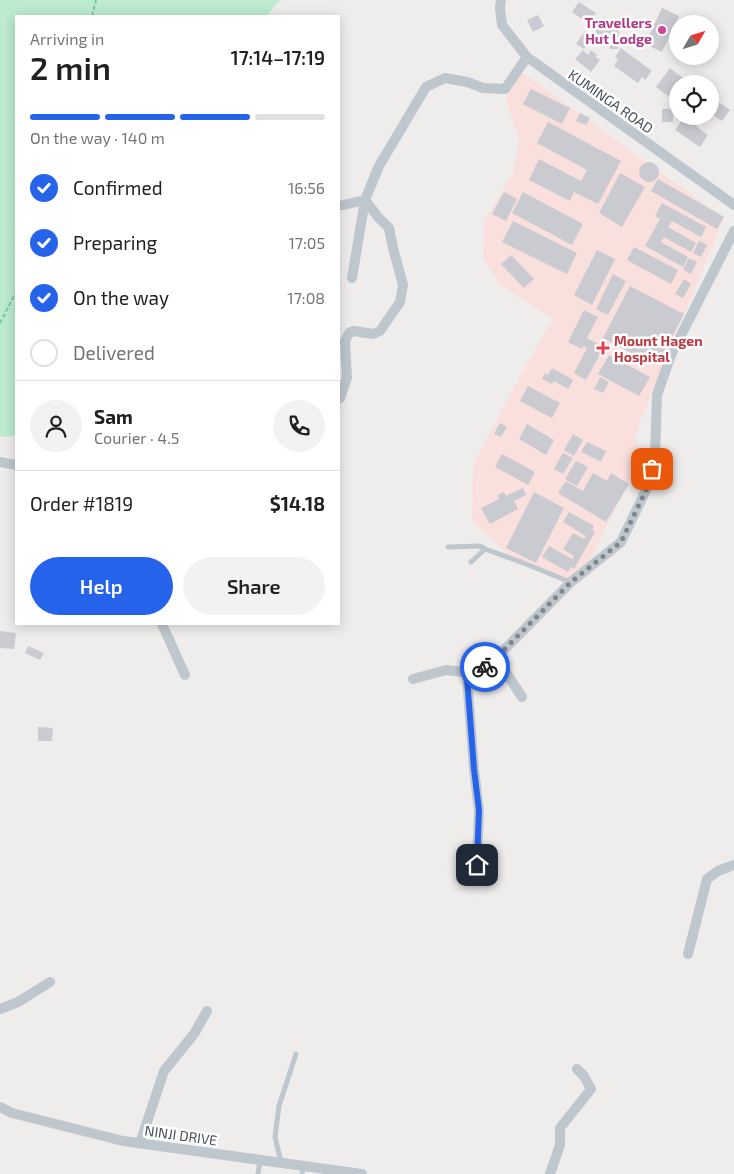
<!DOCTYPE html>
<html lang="en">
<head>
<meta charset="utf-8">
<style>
	body { margin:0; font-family:"Exo 2",sans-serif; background:#f2f2f2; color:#202124; height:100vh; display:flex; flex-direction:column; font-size:19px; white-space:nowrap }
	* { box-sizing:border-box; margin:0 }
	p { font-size:16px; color:#757577 }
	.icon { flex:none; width:28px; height:28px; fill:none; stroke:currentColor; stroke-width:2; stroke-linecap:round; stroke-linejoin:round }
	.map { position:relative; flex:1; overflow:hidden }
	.sheet { position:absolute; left:15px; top:15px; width:325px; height:610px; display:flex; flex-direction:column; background:#fff; border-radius:0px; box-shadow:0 2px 12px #0003 }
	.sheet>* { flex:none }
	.needle { width:32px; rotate:51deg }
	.tools { position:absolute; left:669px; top:15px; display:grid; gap:10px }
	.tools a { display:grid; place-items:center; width:50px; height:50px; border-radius:50%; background:#fff; box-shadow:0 2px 12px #0003; font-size:25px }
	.pin { position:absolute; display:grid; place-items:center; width:42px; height:42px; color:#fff; margin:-21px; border-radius:10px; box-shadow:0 2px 8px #0006 }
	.courier { position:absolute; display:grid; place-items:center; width:50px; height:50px; margin:-25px; border:4px solid #2563eb; border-radius:50%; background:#fff; color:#222; box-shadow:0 1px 6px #0007 }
	.overview em { font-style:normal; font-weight:600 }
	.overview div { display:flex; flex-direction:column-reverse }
	.overview { display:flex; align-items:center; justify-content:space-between; height:85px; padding:0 15px }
	h1 { font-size:32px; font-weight:600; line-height:38px }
	.bar { display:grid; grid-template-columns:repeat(4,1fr); gap:8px 5px; align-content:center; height:60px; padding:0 15px }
	.bar i { height:6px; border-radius:4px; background:#e0e0e0 }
	.bar .selected { background:#2563eb }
	.bar p { grid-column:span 4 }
	.line { display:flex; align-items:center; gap:12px; padding:0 15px; border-top:1px solid #e0e0e0 }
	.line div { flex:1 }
	.round { display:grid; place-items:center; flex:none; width:52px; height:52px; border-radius:26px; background:#f2f2f2 }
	ol { padding:0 15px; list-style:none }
	li { display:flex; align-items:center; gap:15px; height:55px }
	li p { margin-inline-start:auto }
	li .icon { padding:5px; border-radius:50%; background:#2563eb; color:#fff; stroke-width:4 }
	li:last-child { color:#757577 }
	li i { width:28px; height:28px; border:2px solid #e0e0e0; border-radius:50% }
	.cta { display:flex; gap:10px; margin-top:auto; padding:10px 15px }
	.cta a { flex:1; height:58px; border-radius:30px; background:#2563eb; color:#fff; font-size:20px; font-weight:600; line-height:58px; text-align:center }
	.cta a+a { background:#f2f2f2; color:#202124 }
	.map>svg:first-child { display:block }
</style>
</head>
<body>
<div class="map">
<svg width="734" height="1174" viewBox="0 0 734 1174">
	<rect width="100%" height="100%" fill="#efecec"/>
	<path fill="#f9e0dd" d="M522 72 724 218 635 434 640 460 590 560 565 581 511 557 472 521 473 465 519 378 553 319 499 284 483 257 484 222 513 173 519 138 506 98Z"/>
	<path fill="#bcebd0" d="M0 0H282L277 3 267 16H16V435L14 436 0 437Z"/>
	<path fill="#cacbd1" d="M579 2 596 13 589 24 572 12Z
		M662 8 679 16 662 52 645 44Z
		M538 15 544 26 533 32 527 20Z
		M596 18 606 19V23H614L613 28 619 29 618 49H610V43L601 42 602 38H595Z
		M585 31 593 36 584 49 576 44Z
		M621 48 652 71 645 80 642 77 638 83 614 66 618 60 615 57Z
		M583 50 588 55 591 50 597 55 596 57 600 60 591 72 575 59Z
		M670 68 691 84H678V104L656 87Z
		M531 89 570 108 562 124 523 104Z
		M710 96 730 110 722 121 710 113Z
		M662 109H673V122H662Z
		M580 113 590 118 586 125 576 121Z
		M685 116H703L696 126 708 135 700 147 675 130Z
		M548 122 621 161 598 204 574 192 570 201 529 180 539 159 581 181 587 170 537 143Z
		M639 172a10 10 0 1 1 20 0a10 10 0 1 1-20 0Z
		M620 173 645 187 622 227 599 213Z
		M658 179 724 217 717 229 651 191Z
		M504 192 517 199 506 221 492 214Z
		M523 192 583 224 572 245 512 213Z
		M662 203 706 227 701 237 672 221 668 227 696 243 691 252 664 237 661 242 688 257 683 267 645 246 660 219 655 216Z
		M513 221 577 253 567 274 502 242Z
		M699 241 707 245 701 257 693 253Z
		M634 247 678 270 671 284 627 260Z
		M597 250 615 259 592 305 574 295Z
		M511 255 534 279 524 288 501 264Z
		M689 258 697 262 691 274 683 270Z
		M613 274 626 281 608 315 596 309Z
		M684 279 691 284 683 298 675 294Z
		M630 286 684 314 661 358 654 354 650 363 603 338Z
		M584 310 598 317 587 338 604 347 586 380 574 373 587 348 583 346 582 349 568 342Z
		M609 355 650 377 639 396 598 374Z
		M552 368 573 380 568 389 554 381 552 384 542 379 545 373 548 375Z
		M600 377 609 382 603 393 594 389Z
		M528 386 560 403 552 418 520 401Z
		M500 423 507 427 501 437 494 434Z
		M527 424 554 440 546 455 519 439Z
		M573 434 583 440 574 456 564 450Z
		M587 442 606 451 601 462 581 452Z
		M563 453 573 458 563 474 554 469Z
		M502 454 535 472 528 485 495 467Z
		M576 461 588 467 577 486 565 479Z
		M593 473 607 481 611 473 629 484 606 522 558 493 566 481 583 491Z
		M523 488 526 495 514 501 518 509 490 524 481 508 499 499 497 495 504 492 506 496Z
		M534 492 564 508 536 563 506 548Z
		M569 512 594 526 592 530 595 532 574 569 571 567 568 572 542 557 549 546 572 559 574 556 563 549 573 533 584 539 586 536 563 522Z
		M0 631 16 633 14 649 0 648Z
		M28 646 44 653 40 660 25 653Z
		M38 727 53 728 52 741H38Z"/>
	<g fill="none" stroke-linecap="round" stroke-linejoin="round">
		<path stroke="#76c7a2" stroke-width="2" stroke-dasharray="4 2.5" stroke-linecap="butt" d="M92 16 96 0
			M0 323 16 292"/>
		<path stroke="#bec6ce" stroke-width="5" d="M448 547 480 546 485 549 521 562 570 582
			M471 562 485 549
			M281 1162 275 1137 279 1106 296 1054
			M258 1174 260 1160
			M302 1174 304 1166"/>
		<path stroke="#bec6ce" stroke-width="10" d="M501 0 500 8 502 25 527 57 734 205
			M339 206 365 200 378 217 389 228 393 248 403 285 400 302 380 331 373 334 354 331 349 333 345 341 347 378 340 398
			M352 278 365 200 379 166 426 87 445 78 467 82 483 88 505 89 527 57
			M0 462 16 465
			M162 624 185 675
			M413 679 446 670 464 672 492 662 571 582 621 542 649 484 655 455 657 395 671 355 734 231
			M477 865 479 811 474 769 467 678 492 662 507 674 522 697
			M688 954 707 879 718 871 734 865
			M0 1009 18 1002 50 982
			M0 1107 12 1113 123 1141 362 1174
			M140 1143 164 1071 194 1034 207 1011
			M550 1174 560 1145V1128L591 1089 584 1076 577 1069"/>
	</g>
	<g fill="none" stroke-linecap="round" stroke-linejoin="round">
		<path stroke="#81868c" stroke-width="5" stroke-dasharray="0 9" d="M485 667 492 662 571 582 621 542 649 484 652 469"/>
		<path stroke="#2563eb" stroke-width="6" d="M477 865 479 810 474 769 467 678 485 667"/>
	</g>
	<circle fill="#d1479c" stroke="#fff" stroke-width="2" cx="662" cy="30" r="5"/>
	<path fill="#e0444e" stroke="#fff" stroke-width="2" d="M600.5 340.5h5v5h5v5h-5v5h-5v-5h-5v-5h5z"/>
	<g text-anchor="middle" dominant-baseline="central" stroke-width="5" stroke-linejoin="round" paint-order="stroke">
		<g font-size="14" font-weight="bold" fill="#b23c85" stroke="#fff" text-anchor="end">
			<text x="652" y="22">Travellers<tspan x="652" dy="16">Hut Lodge</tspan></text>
		</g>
		<g font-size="14" fill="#464f59" stroke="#fff">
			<text transform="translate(611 101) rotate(35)">KUMINGA ROAD</text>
			<text transform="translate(181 1135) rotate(8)">NINJI DRIVE</text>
		</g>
		<g font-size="14" font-weight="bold" fill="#be3a42" stroke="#fff" text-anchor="start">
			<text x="614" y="340">Mount Hagen<tspan x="614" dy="16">Hospital</tspan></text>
		</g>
	</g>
</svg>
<div class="tools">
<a><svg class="needle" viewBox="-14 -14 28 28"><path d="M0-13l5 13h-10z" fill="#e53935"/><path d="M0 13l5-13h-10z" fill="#757577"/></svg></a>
<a><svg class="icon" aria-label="locate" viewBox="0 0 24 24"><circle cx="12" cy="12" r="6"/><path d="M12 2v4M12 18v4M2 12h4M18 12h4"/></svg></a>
</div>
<div class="pin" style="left:652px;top:469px;background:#ea580c"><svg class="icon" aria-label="bag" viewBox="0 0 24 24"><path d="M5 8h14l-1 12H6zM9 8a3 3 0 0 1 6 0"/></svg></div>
<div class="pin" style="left:477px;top:865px;background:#1f2937"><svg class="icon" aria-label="home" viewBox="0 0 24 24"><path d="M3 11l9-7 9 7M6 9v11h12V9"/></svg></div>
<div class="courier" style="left:485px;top:667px"><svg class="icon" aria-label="bike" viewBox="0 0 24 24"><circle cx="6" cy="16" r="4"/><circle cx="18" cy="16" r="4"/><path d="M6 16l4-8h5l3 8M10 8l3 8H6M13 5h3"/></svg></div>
<section class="sheet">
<div class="overview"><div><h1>2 min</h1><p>Arriving in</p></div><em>17:14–17:19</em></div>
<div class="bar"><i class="selected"></i><i class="selected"></i><i class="selected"></i><i></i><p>On the way · 140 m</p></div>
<ol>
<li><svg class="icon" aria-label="check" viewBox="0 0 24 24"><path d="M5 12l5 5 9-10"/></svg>Confirmed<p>16:56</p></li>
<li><svg class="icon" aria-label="check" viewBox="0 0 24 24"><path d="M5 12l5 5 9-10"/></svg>Preparing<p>17:05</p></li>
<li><svg class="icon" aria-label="check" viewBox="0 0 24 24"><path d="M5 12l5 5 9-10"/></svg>On the way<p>17:08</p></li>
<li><i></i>Delivered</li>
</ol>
<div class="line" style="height:90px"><a class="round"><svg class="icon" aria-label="person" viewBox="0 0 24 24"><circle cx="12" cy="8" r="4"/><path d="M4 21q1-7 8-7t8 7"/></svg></a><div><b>Sam</b><p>Courier · 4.5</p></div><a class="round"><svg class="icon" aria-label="phone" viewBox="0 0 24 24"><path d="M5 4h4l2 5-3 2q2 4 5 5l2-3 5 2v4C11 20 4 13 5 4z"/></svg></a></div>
<div class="line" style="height:65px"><div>Order #1819</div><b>$14.18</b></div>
<div class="cta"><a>Help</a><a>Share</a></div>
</section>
</div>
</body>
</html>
